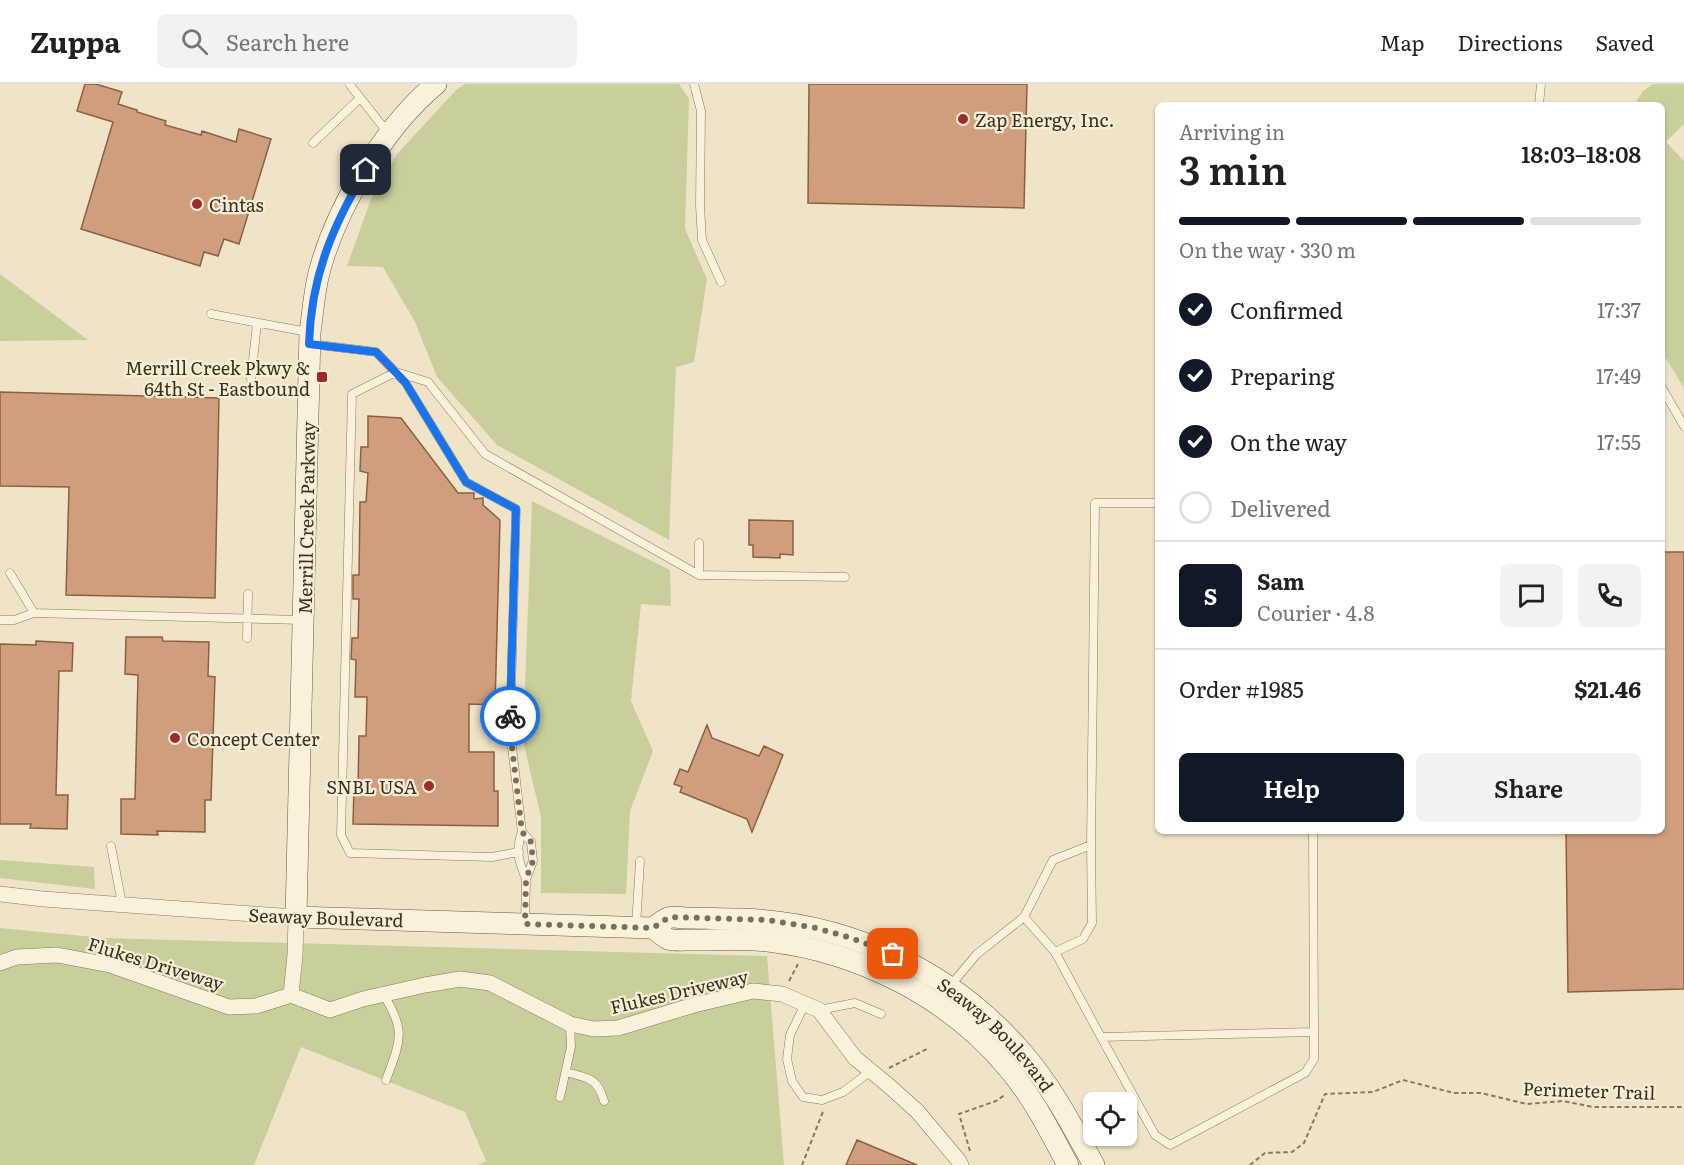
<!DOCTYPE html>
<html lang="en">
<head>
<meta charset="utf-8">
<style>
	body { margin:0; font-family:Literata,serif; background:#f2f2f2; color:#202124; height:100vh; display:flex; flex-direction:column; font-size:22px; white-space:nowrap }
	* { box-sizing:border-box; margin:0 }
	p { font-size:20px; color:#757577 }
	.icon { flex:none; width:33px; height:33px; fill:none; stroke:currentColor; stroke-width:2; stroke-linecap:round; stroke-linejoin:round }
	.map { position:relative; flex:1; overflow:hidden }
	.sheet { position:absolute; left:1155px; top:18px; width:510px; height:732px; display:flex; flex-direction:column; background:#fff; border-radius:9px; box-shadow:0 2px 4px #0004 }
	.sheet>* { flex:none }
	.buttons { position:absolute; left:1083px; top:1008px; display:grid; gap:12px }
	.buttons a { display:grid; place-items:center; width:54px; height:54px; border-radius:9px; background:#fff; box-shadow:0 2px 4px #0004; font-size:30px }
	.pin { position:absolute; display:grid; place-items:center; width:51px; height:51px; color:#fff; margin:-26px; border-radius:12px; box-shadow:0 3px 9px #0006 }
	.courier { position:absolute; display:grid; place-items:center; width:60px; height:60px; margin:-30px; border:4px solid #1a73e8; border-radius:50%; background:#fff; color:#222; box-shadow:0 2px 8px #0007 }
	.head em { font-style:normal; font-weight:600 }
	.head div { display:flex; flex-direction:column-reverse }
	.head { display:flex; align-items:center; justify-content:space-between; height:102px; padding:0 24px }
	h1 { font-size:39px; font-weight:600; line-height:45px }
	.bar { display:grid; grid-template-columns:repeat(4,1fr); gap:9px 6px; align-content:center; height:72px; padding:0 24px }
	.bar i { height:8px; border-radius:4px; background:#e0e0e0 }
	.bar .selected { background:#111827 }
	.bar p { grid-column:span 4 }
	.line { display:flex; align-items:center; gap:15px; padding:0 24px; border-top:2px solid #e0e0e0 }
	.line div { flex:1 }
	.round { display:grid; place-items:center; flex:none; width:63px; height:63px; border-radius:9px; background:#f2f2f2 }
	ol { padding:0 24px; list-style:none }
	li { display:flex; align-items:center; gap:18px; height:66px }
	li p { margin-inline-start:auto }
	li .icon { padding:6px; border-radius:50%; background:#111827; color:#fff; stroke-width:4 }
	li:last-child { color:#757577 }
	li i { width:33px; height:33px; border:3px solid #e0e0e0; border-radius:50% }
	.button { display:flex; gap:12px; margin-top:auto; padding:12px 24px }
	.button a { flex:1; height:69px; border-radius:9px; background:#111827; color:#fff; font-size:24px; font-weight:600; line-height:69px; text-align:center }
	.button a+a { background:#f2f2f2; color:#202124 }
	header { display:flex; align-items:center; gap:36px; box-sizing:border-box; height:84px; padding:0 30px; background:#fff; border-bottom:2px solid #e0e0e0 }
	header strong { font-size:28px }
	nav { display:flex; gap:33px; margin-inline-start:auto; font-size:21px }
	.search { width:420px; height:54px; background:#f2f2f2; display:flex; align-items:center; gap:15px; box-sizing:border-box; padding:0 21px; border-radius:9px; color:#757577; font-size:22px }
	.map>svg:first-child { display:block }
</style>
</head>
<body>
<header>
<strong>Zuppa</strong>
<div class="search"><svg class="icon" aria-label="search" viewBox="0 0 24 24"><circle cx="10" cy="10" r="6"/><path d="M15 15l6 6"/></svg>Search here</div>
<nav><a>Map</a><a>Directions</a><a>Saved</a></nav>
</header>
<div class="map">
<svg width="1684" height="1081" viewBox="0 0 1684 1081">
	<rect width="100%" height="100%" fill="#f0e4c8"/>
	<path fill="#c9cf9b" d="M465 0H679L689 15 685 145 707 195 694 278 676 283 669 456 497 361 437 293 415 238 383 183 347 182 371 115 397 70 457 5Z
		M1653 0H1684V40L1666 58 1684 77V304L1662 268V21H1634L1643 7Z
		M0 190 88 256 0 257Z
		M532 417 670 486 671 522 641 520 631 617 653 667 630 727 626 810 541 809V733L523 657Z
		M0 776 94 783 95 805 0 794Z
		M0 844 104 854 767 872 784 1081H478L486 1077 465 1028 301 963 254 1081H0Z"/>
	<path fill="#cf9f7d" stroke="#8d5f41" stroke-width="1.5" d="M85 0H96L122 8 118 20 137 26V28L166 37 165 41 201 51 202 47 236 58 239 45 271 55 239 160 224 155 218 172 204 168 200 182 81 145 113 38 77 27Z
		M809 0H1027L1024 124 808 119Z
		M0 308 219 314 215 514 66 511 69 403 0 402Z
		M368 332 401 334 458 409H474V415L483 414V421L500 436 495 621 469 620V668H494V707H498V742L353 740 354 703H358L359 652H366L367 613H355L356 576 351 575 352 554H358L359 515H353V491H359L360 418H366L368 389 360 387 361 363H368Z
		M749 436 793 437V471L780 470V474L753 473V461H749Z
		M1662 468H1684V905L1568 908 1566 747H1662Z
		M126 553H162L163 557 209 558 208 592 215 593 211 716H205V748L157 747 158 751 121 750V715H135L138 591 125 590Z
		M36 557 73 559 72 587H59L56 711H68L67 745 30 744 31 740H0V560L36 561Z
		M707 641 712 654 759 672 764 662 783 671 752 748 747 735 680 708 682 703 674 700 680 685 688 688Z
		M857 1056 917 1081H846Z"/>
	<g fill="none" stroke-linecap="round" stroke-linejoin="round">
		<defs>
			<path id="lane" d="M694 0 701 27 700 121 702 156 721 198
				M350 1 388 49
				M1539 21 1541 0
				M313 59 360 14
				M211 230 308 248
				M311 260 376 268 405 298 466 398 516 425 510 646 522 748
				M251 295 257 239
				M1662 304 1684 342
				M10 489 34 529
				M699 491V459
				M0 536H14L34 529 302 536
				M247 554 248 510
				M1313 747 1314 948V975L1305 989 1170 1061 1155 1051 1101 953 1314 948
				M522 748 531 758 533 777 526 795C519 778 515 767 522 748Z
				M111 762 122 820
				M519 768 492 773 350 769 341 751 352 310 396 288 428 298 485 370 699 491 845 493
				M1024 833 1053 776 1091 761
				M525 839 526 795
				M636 842 640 777
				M1055 868 1101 953
				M950 902 977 870 1024 833 1055 868 1083 855 1092 839 1091 761 1095 419H1158
				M383 910C407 947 400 958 386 996
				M805 920 790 951 787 975 792 997 803 1013 822 1016 843 1008 871 987
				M819 926 855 919 881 930
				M566 988C588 994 597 993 604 1017
				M560 1013 571 963 570 940"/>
			<path id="street" d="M0 810 43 815 296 833 295 871 291 911
				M0 879 17 873 57 871 110 881 229 923 256 922 291 911 330 926 363 915 425 901 460 895 490 899 570 940 594 945 618 944 694 921 753 907 782 910 819 926 855 974 888 1001 917 1027 959 1077 961 1081"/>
			<g id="secondary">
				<path d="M436 0C384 43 336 124 319 189 314 208 313 229 310 248L296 833 653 844C658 848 663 852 668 855 674 857 684 856 691 856 716 856 743 854 768 857 860 868 949 913 1008 984 1033 1013 1050 1048 1068 1081"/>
				<path id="s1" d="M653 844C657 841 663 836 668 834 672 832 680 834 686 834 704 834 722 835 740 835 850 838 955 888 1026 973 1054 1006 1073 1044 1094 1081"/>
			</g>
		</defs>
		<use href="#lane" stroke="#8d765c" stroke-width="9"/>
		<use href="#street" stroke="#8d765c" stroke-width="16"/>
		<use href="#secondary" stroke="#6f573f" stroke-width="22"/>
		<path stroke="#8d765c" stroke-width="2" stroke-dasharray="4.5 3" stroke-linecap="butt" d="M789 897 798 880
			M889 984 929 964
			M970 1067 959 1030 996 1017 1006 1010
			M802 1081 824 1025
			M1250 1081 1265 1069 1292 1068 1304 1059 1325 1010 1373 1008 1403 996 1454 1009H1481L1527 1020 1563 1017 1593 1023H1684"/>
		<use href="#lane" stroke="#faf1dc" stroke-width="8"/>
		<use href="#street" stroke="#faf1dc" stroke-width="15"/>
		<use href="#secondary" stroke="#faf1dc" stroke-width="21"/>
	</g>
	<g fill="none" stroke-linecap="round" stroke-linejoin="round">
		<path stroke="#7c6e5b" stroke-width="6" stroke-dasharray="0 10.8" d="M510 632V646L522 748 531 758 533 777 526 795 525 840 653 844 669 833 767 836 816 844 851 854 893 870"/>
		<path stroke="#1a73e8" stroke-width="8" d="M366 86C332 143 311 193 309 260L376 268 405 298 466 398 516 425 510 632"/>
	</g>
	<g fill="#9e2a2b" stroke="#f7eed8" stroke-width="2">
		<circle cx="963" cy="35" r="6"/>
		<circle cx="197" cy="120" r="6"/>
		<rect x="316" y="287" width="12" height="12" rx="3"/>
		<circle cx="175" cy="654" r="6"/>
		<circle cx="429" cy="702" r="6"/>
	</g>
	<g text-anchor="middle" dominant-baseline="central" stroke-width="4.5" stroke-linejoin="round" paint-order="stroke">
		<g font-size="18" fill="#3d2e20" stroke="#f7eed8" text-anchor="start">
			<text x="975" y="35">Zap Energy, Inc.</text>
			<text x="209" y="120">Cintas</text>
			<text x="310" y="283" text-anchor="end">Merrill Creek Pkwy &amp;<tspan x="310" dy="21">64th St - Eastbound</tspan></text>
			<text x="187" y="654">Concept Center</text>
			<text x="417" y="702" text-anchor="end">SNBL USA</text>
		</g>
		<g font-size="18" fill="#3d2e20" stroke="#f7eed8">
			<text transform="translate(306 434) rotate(-89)">Merrill Creek Parkway</text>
			<text transform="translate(326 833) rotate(2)">Seaway Boulevard</text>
			<text transform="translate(156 879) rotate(17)">Flukes Driveway</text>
			<text transform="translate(679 907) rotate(-13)">Flukes Driveway</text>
			<text stroke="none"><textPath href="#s1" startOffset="380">Seaway Boulevard</textPath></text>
			<text transform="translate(1589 1006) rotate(2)">Perimeter Trail</text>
		</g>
	</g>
</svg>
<div class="buttons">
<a><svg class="icon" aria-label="locate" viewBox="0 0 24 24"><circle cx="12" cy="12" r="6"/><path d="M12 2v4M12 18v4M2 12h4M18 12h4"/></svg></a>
</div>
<div class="pin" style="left:893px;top:870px;background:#ea580c"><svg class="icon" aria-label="bag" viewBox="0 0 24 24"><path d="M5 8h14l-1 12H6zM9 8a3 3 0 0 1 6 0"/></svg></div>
<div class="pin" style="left:366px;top:86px;background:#1f2937"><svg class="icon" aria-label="home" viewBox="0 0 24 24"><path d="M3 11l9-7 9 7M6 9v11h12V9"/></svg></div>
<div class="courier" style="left:510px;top:632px"><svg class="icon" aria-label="bike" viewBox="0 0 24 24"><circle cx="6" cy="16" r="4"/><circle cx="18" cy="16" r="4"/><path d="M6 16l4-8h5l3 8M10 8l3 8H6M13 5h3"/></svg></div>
<section class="sheet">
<div class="head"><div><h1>3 min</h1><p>Arriving in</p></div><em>18:03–18:08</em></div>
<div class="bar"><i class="selected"></i><i class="selected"></i><i class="selected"></i><i></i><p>On the way · 330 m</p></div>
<ol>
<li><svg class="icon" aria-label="check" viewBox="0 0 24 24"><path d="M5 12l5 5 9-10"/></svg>Confirmed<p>17:37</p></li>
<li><svg class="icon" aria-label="check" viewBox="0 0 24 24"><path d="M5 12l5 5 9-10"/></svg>Preparing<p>17:49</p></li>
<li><svg class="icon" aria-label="check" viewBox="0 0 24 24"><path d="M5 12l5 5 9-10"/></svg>On the way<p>17:55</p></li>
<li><i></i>Delivered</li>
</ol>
<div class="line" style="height:108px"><b class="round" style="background:#111827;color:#fff">S</b><div><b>Sam</b><p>Courier · 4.8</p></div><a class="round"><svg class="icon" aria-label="chat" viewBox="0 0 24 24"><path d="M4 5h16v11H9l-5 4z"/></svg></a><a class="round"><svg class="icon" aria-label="phone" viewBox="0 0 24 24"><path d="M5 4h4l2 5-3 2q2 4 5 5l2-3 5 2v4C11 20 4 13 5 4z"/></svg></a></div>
<div class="line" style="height:78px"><div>Order #1985</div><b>$21.46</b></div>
<div class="button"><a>Help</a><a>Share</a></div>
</section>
</div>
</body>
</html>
